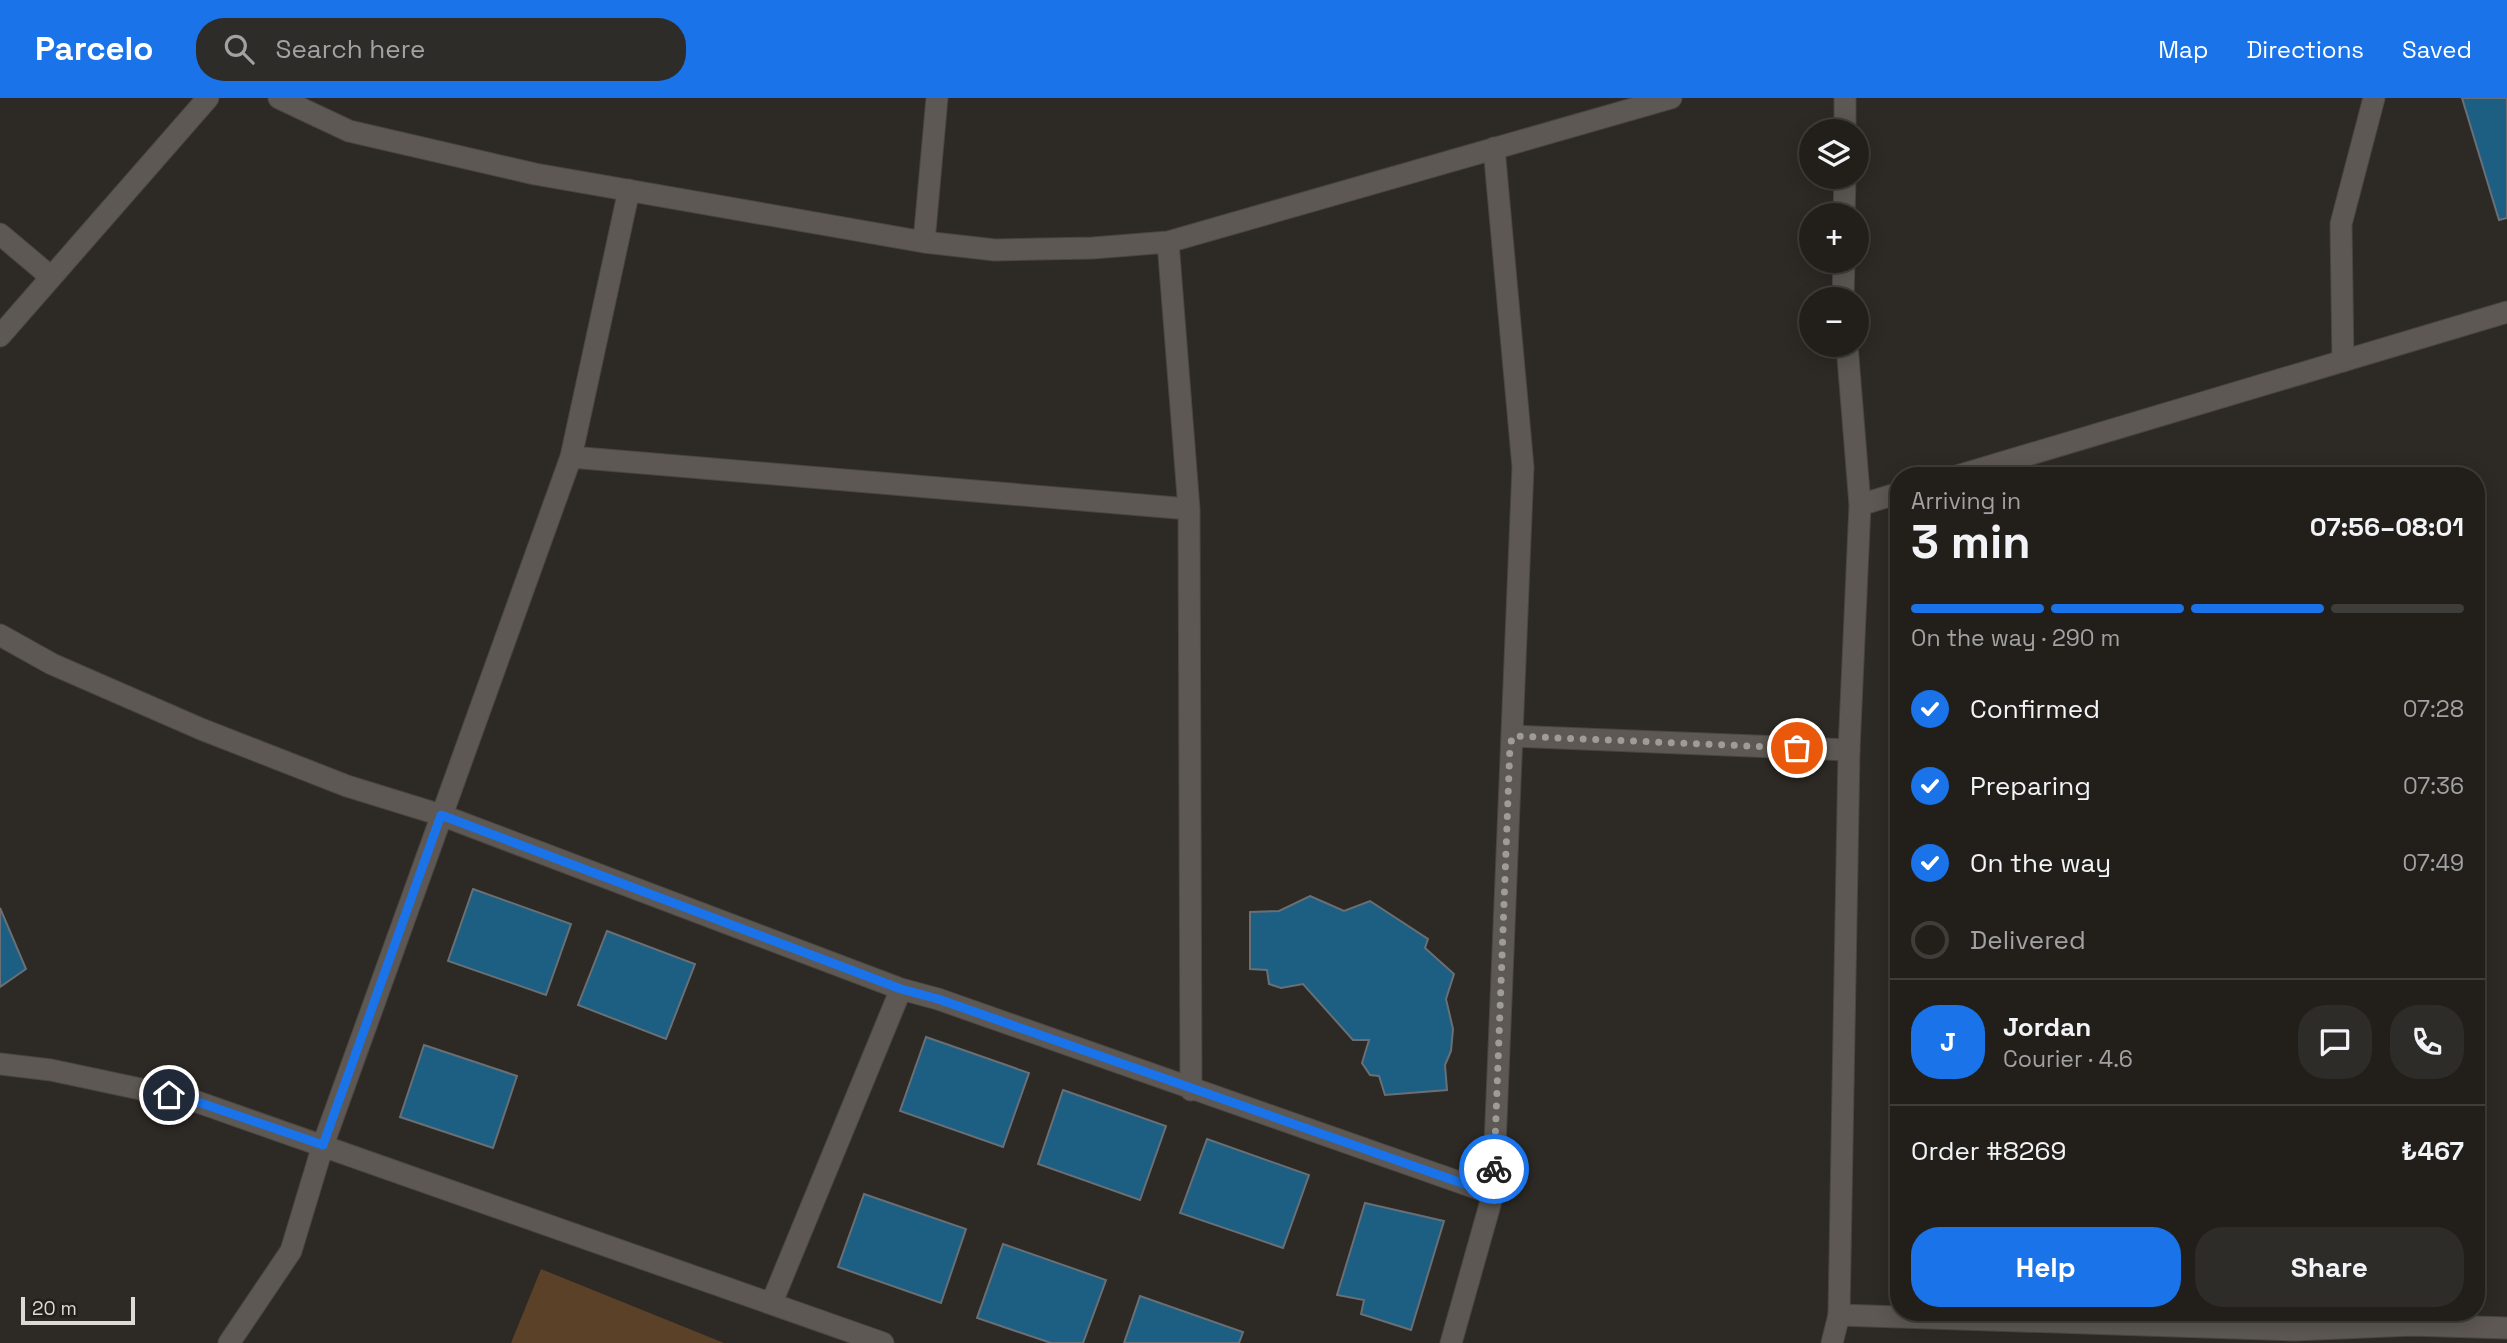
<!DOCTYPE html>
<html lang="en">
<head>
<meta charset="utf-8">
<style>
	body { margin:0; font-family:"Space Grotesk",sans-serif; background:#2e2c28; color:#f1f3f6; height:100vh; display:flex; flex-direction:column; font-size:26px; white-space:nowrap }
	* { box-sizing:border-box; margin:0 }
	p { font-size:23px; color:#a2a2a3 }
	.icon { flex:none; width:38px; height:38px; fill:none; stroke:currentColor; stroke-width:2; stroke-linecap:round; stroke-linejoin:round }
	.map { position:relative; flex:1; overflow:hidden }
	.drawer { position:absolute; left:1890px; top:369px; width:595px; height:854px; display:flex; flex-direction:column; background:#221f1b; border-radius:28px; box-shadow:0 4px 18px #0003,0 0 0 2px #3f3d3a }
	.drawer>* { flex:none }
	.buttons { position:absolute; left:1799px; top:21px; display:grid; gap:14px }
	.buttons a { display:grid; place-items:center; width:70px; height:70px; border-radius:50%; background:#221f1b; box-shadow:0 4px 18px #0003,0 0 0 2px #3f3d3a; font-size:35px }
	.scale { position:absolute; left:21px; bottom:18px; width:114px; box-sizing:border-box; padding-left:7px; border:4px solid #dddad6; border-top:0; font-size:19px; line-height:24px; white-space:nowrap; color:#dddad6; -webkit-text-stroke:5px #241f1b; paint-order:stroke }
	.pin { position:absolute; display:grid; place-items:center; width:60px; height:60px; color:#fff; margin:-30px; border:4px solid #fff; border-radius:50%; box-shadow:0 2px 7px #0007 }
	.courier { position:absolute; display:grid; place-items:center; width:70px; height:70px; margin:-35px; border:5px solid #1a73e8; border-radius:50%; background:#fff; color:#222; box-shadow:0 2px 9px #0007 }
	.head em { font-style:normal; font-weight:600 }
	.head div { display:flex; flex-direction:column-reverse }
	.head { display:flex; align-items:center; justify-content:space-between; height:119px; padding:0 21px }
	h1 { font-size:46px; font-weight:600; line-height:52px }
	.bar { display:grid; grid-template-columns:repeat(4,1fr); gap:10px 7px; align-content:center; height:84px; padding:0 21px }
	.bar i { height:9px; border-radius:5px; background:#3f3d3a }
	.bar .selected { background:#1a73e8 }
	.bar p { grid-column:span 4 }
	.line { display:flex; align-items:center; gap:18px; padding:0 21px; border-top:2px solid #3f3d3a }
	.line div { flex:1 }
	.round { display:grid; place-items:center; flex:none; width:74px; height:74px; border-radius:28px; background:#2e2c28 }
	ol { padding:0 21px; list-style:none }
	li { display:flex; align-items:center; gap:21px; height:77px }
	li p { margin-inline-start:auto }
	li .icon { padding:7px; border-radius:50%; background:#1a73e8; color:#fff; stroke-width:4 }
	li:last-child { color:#a2a2a3 }
	li i { width:38px; height:38px; border:4px solid #3f3d3a; border-radius:50% }
	.button { display:flex; gap:14px; margin-top:auto; padding:14px 21px }
	.button a { flex:1; height:80px; border-radius:28px; background:#1a73e8; color:#fff; font-size:28px; font-weight:600; line-height:80px; text-align:center }
	.button a+a { background:#2e2c28; color:#f1f3f6 }
	header { display:flex; align-items:center; gap:42px; box-sizing:border-box; height:98px; padding:0 35px; background:#1a73e8; color:#fff }
	header strong { font-size:33px }
	nav { display:flex; gap:38px; margin-inline-start:auto; font-size:24px }
	.search { width:490px; height:63px; background:#2e2c28; display:flex; align-items:center; gap:18px; box-sizing:border-box; padding:0 24px; border-radius:28px; color:#a2a2a3; font-size:26px }
	.map>svg:first-child { display:block }
</style>
</head>
<body>
<header>
<strong>Parcelo</strong>
<div class="search"><svg class="icon" aria-label="search" viewBox="0 0 24 24"><circle cx="10" cy="10" r="6"/><path d="M15 15l6 6"/></svg>Search here</div>
<nav><a>Map</a><a>Directions</a><a>Saved</a></nav>
</header>
<div class="map">
<svg width="2507" height="1245" viewBox="0 0 2507 1245">
	<rect width="100%" height="100%" fill="#2d2924"/>
	<path fill="#5a4127" d="M541 1171 724 1245H511Z"/>
	<path fill="#1d5f83" stroke="#696f74" stroke-width="2" d="M2462 0H2507V120L2499 122Z
		M473 791 571 826 546 897 448 863Z
		M1310 798 1344 813 1370 803 1428 841 1425 850 1454 876 1446 901 1453 931 1451 953 1445 967 1447 992 1385 997 1379 978 1370 977 1362 965 1369 942H1353L1303 886 1281 890 1269 886 1267 872 1250 871V814L1279 813Z
		M0 810 26 871 0 889Z
		M607 833 695 866 666 941 578 907Z
		M926 939 1029 975 1003 1049 900 1013Z
		M424 947 517 978 493 1050 400 1019Z
		M1063 992 1166 1028 1140 1102 1038 1066Z
		M1207 1041 1309 1077 1283 1150 1180 1115Z
		M864 1096 966 1131 941 1205 838 1169Z
		M1365 1105 1444 1123 1411 1232 1361 1216 1364 1202 1337 1197Z
		M1003 1146 1106 1182 1083 1245H1051L977 1220Z
		M1140 1198 1243 1234 1239 1245H1124Z"/>
	<g fill="none" stroke-linecap="round" stroke-linejoin="round">
		<defs>
			<path id="street" d="M279 0 349 33 535 76 924 144 995 152 1093 150 1168 144 1671 0
				M0 136 51 179
				M924 144 937 0
				M1168 144 1189 411 1191 992
				M0 238 208 0
				M2343 263 2341 126 2374 0
				M571 359 1189 411
				M0 537 52 566 201 631 347 688 441 717 901 891 938 901 1493 1096
				M1513 638 1849 652
				M0 966 51 972 192 1002 883 1245
				M772 1204 901 891
				M1839 1217 2294 1232 2412 1227 2507 1230
				M229 1245 291 1153 323 1047 571 359 629 92
				M1451 1245 1493 1096 1523 369 1494 50"/>
			<path id="secondary" d="M1845 33V0
				M1844 117 1845 79
				M1843 201 1844 163
				M1957 378 2507 214
				M1860 407 1899 395
				M1832 1245 1839 1217 1849 652 1860 407 1847 247"/>
		</defs>
		<use href="#street" stroke="#4a4541" stroke-width="23"/>
		<use href="#secondary" stroke="#4a4541" stroke-width="23"/>
		<use href="#street" stroke="#5d5853" stroke-width="21"/>
		<use href="#secondary" stroke="#5d5853" stroke-width="21"/>
	</g>
	<g fill="none" stroke-linecap="round" stroke-linejoin="round">
		<path stroke="#9f9c98" stroke-width="7" stroke-dasharray="0 12.6" d="M1494 1071 1510 647 1513 638 1797 650"/>
		<path stroke="#1a73e8" stroke-width="9" d="M169 997 192 1002 323 1047 441 717 901 891 938 901 1493 1096 1494 1071"/>
	</g>
</svg>
<div class="buttons">
<a><svg class="icon" aria-label="layers" viewBox="0 0 24 24"><path d="M12 4l9 5-9 5-9-5zM3 14l9 5 9-5"/></svg></a>
<a>+</a>
<a>−</a>
</div>
<div class="scale">20 m</div>
<div class="pin" style="left:1797px;top:650px;background:#ea580c"><svg class="icon" aria-label="bag" viewBox="0 0 24 24"><path d="M5 8h14l-1 12H6zM9 8a3 3 0 0 1 6 0"/></svg></div>
<div class="pin" style="left:169px;top:997px;background:#1f2937"><svg class="icon" aria-label="home" viewBox="0 0 24 24"><path d="M3 11l9-7 9 7M6 9v11h12V9"/></svg></div>
<div class="courier" style="left:1494px;top:1071px"><svg class="icon" aria-label="bike" viewBox="0 0 24 24"><circle cx="6" cy="16" r="4"/><circle cx="18" cy="16" r="4"/><path d="M6 16l4-8h5l3 8M10 8l3 8H6M13 5h3"/></svg></div>
<section class="drawer">
<div class="head"><div><h1>3 min</h1><p>Arriving in</p></div><em>07:56–08:01</em></div>
<div class="bar"><i class="selected"></i><i class="selected"></i><i class="selected"></i><i></i><p>On the way · 290 m</p></div>
<ol>
<li><svg class="icon" aria-label="check" viewBox="0 0 24 24"><path d="M5 12l5 5 9-10"/></svg>Confirmed<p>07:28</p></li>
<li><svg class="icon" aria-label="check" viewBox="0 0 24 24"><path d="M5 12l5 5 9-10"/></svg>Preparing<p>07:36</p></li>
<li><svg class="icon" aria-label="check" viewBox="0 0 24 24"><path d="M5 12l5 5 9-10"/></svg>On the way<p>07:49</p></li>
<li><i></i>Delivered</li>
</ol>
<div class="line" style="height:126px"><b class="round" style="background:#1a73e8;color:#fff">J</b><div><b>Jordan</b><p>Courier · 4.6</p></div><a class="round"><svg class="icon" aria-label="chat" viewBox="0 0 24 24"><path d="M4 5h16v11H9l-5 4z"/></svg></a><a class="round"><svg class="icon" aria-label="phone" viewBox="0 0 24 24"><path d="M5 4h4l2 5-3 2q2 4 5 5l2-3 5 2v4C11 20 4 13 5 4z"/></svg></a></div>
<div class="line" style="height:91px"><div>Order #8269</div><b>₺467</b></div>
<div class="button"><a>Help</a><a>Share</a></div>
</section>
</div>
</body>
</html>
